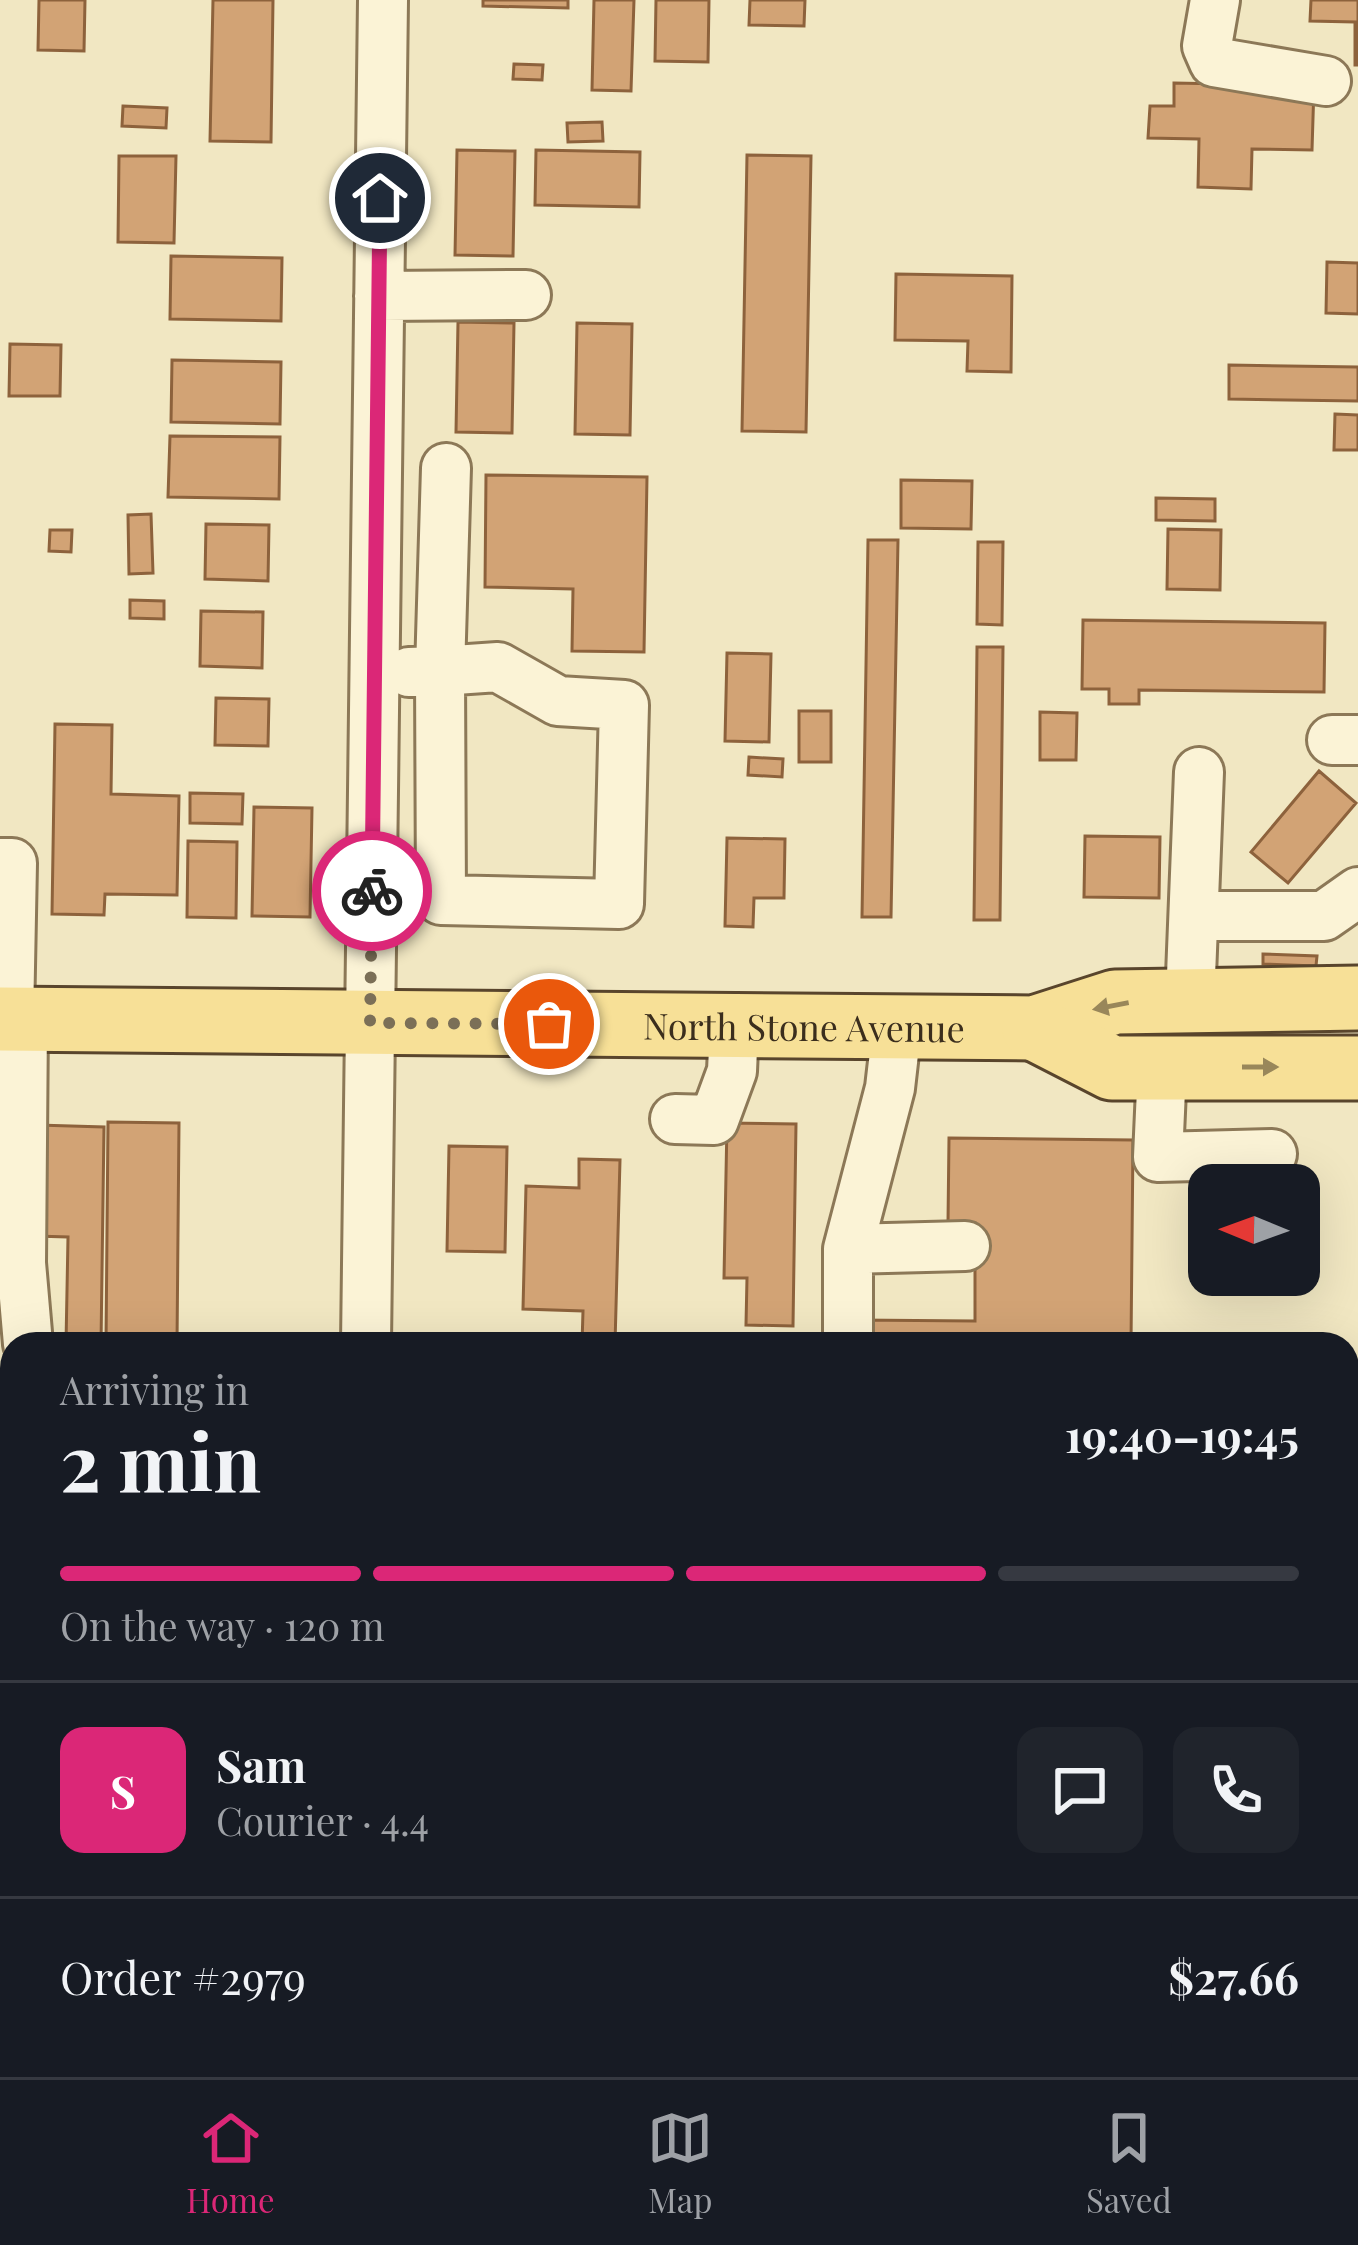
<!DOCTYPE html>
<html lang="en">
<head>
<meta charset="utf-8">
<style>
	body { margin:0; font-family:"Playfair Display",serif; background:#20242c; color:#f1f3f6; height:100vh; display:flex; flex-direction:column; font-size:45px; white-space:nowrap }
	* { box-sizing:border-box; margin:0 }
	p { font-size:39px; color:#9ea1a6 }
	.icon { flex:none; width:66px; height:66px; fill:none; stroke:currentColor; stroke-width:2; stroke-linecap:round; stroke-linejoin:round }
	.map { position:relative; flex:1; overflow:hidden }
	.drawer { position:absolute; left:0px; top:1332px; width:1359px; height:747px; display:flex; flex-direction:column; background:#171b24; border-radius:36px 36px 0 0; box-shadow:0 12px 48px #0002 }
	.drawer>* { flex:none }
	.needle { width:78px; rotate:271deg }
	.controls { position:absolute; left:1188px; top:1164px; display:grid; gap:24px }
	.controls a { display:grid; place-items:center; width:132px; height:132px; border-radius:24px; background:#171b24; box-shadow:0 12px 48px #0002; font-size:60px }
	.pin { position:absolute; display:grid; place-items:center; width:102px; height:102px; color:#fff; margin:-51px; border:6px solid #fff; border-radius:50%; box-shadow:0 3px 12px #0007 }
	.courier { position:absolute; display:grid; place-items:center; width:120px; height:120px; margin:-60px; border:9px solid #db2777; border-radius:50%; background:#fff; color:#222; box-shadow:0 3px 15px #0007 }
	.overview em { font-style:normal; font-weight:700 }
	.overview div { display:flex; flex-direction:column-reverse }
	.overview { display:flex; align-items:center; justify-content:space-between; height:204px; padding:0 60px }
	h1 { font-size:78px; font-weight:700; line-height:90px }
	.bar { display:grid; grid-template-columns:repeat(4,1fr); gap:18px 12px; align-content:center; height:144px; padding:0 60px }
	.bar i { height:15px; border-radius:9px; background:#363941 }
	.bar .on { background:#db2777 }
	.bar p { grid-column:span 4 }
	.line { display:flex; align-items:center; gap:30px; padding:0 60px; border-top:3px solid #363941 }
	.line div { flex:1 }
	.round { display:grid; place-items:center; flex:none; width:126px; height:126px; border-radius:24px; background:#20242c }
	.tabs { display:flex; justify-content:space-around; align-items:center; height:168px; border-top:3px solid #363941; background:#171b24; font-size:33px; color:#9ea1a6 }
	.tabs a { display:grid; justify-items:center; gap:6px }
	.tabs .on { color:#db2777 }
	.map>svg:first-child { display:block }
</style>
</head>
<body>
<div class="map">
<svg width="1358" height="2077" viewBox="0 0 1358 2077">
	<rect width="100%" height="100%" fill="#f1e7c2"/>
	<path fill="#d2a375" stroke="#8d623c" stroke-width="3" d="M39 0H85L84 51 38 50Z
		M213 0H273L271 142 210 141Z
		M483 0H568V8L483 6Z
		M594 0H634L631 91 592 90Z
		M656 0H709L708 62 655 61Z
		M750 0H805L804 26 749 25Z
		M1311 0H1358V65H1355V22L1310 21Z
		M514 64 543 65 542 80 513 79Z
		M1174 83 1314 86 1312 150 1252 149 1251 189 1198 187 1199 139 1148 138 1150 106H1174Z
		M123 106 167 108 166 128 122 126Z
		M602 122 603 141 568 142 567 123Z
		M457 150 515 151 513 256 455 255Z
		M536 150 640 152 639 207 535 205Z
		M747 155 811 156 806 432 742 431Z
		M119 156H176L174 243 118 242Z
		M171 256 282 258 281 321 170 319Z
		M1327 262 1358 263V314L1326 313Z
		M896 274 1012 276 1011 372 967 371 968 341 895 340Z
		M458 322 514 323 512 433 456 432Z
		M577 323 632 324 630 435 575 434Z
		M10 344 61 345 60 396H9Z
		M172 360 281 362 280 424 171 422Z
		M1229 365 1358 367V401L1229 399Z
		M1335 414 1358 415V450H1334Z
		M170 436 280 437 279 499 168 497Z
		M486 475 647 477 644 652 572 651 573 589 485 587Z
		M901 480 972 481 971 529 901 528Z
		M1156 498 1215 499V521L1156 520Z
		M151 514 153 573 129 574 128 515Z
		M206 524 269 525 268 581 205 579Z
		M1168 529 1221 530 1220 590 1167 589Z
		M50 530H72L71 552 49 551Z
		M868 540H898L891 917H862Z
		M978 542H1003L1002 625 977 624Z
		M130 600 164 601V619L130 618Z
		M201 611 263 612 262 668 200 666Z
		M1083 620 1325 623 1324 692 1139 690V704H1109V689H1082Z
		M977 647H1003L1000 920H974Z
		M727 653 771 654 769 742 725 741Z
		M216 698 269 699 268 746 215 745Z
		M799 711H831V762H799Z
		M1040 712 1077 713 1076 760H1040Z
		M55 724 112 725 111 794 179 796 177 895 105 894 104 915 52 914Z
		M749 757 783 759 782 777 748 775Z
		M1319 771 1356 803 1288 883 1251 852Z
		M190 793 243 794 242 824 190 823Z
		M254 807 312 808 310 917 252 916Z
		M1085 836 1160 837 1159 898 1084 897Z
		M727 838 785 839 784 898H754L753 927 725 926Z
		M188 841 237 842 236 918 187 917Z
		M1263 954 1317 956 1316 966 1263 964Z
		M108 1122 179 1123 177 1344H106Z
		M727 1123 796 1124 793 1326 746 1325 747 1278H724Z
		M37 1125 104 1127 101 1344H66L68 1237 35 1236Z
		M949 1138 1133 1140 1131 1344H856L857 1320 975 1321V1223H948Z
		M449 1146 507 1147 505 1252 447 1251Z
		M579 1159 620 1160 615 1344H582L583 1311 523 1309 526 1186 579 1188Z
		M7 1809H12V1899H5Z
		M8 1997H12V2067H46V2077H7Z
		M142 2067H220V2077H142Z
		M458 2067H545V2077H458Z
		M967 2067H1092V2077L967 2076Z"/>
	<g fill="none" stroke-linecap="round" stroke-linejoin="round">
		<defs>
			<path id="minor" d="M1215 0 1207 46 1214 62 1326 81
				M379 296 526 295
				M498 667 558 701 624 705 619 904 441 900 440 671Z
				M409 672 440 671 446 468
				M1332 740H1358
				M0 863H12L9 1019
				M1194 916H1324L1358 892
				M1190 1001 1199 772
				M23 1019 21 1263 28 1344
				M1162 1067 1158 1157 1272 1154
				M675 1119 714 1120 732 1071 734 1026
				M848 1249 965 1246
				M366 1344 383 0
				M848 1344V1249L890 1088 897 1027
				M10 1567 12 1552
				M1347 1745H1358
				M1347 1910H1358
				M851 2067V2077
				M356 2077V2067"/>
			<g id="major">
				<path id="s1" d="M0 1019 1034 1028 1115 1002 1358 998"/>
				<path d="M1034 1028 1112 1068H1358"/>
			</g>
		</defs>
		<use href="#minor" stroke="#8c7857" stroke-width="54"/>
		<use href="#major" stroke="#59452c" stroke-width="69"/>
		<use href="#minor" stroke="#fbf3d6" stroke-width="48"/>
		<use href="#major" stroke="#f7e097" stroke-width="63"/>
	</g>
	<defs><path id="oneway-solid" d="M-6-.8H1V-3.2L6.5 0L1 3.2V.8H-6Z" transform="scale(3)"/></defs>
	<g fill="#99875a">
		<use href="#oneway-solid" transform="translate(1111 1006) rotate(169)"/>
		<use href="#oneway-solid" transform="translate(1260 1067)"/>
	</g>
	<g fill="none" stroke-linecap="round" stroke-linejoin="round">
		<path stroke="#7b6f57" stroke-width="12" stroke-dasharray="0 21.6" d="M372 891 370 1023 549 1024"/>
		<path stroke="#db2777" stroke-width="15" d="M372 891 380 198"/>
	</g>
	<g text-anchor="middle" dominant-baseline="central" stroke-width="10" stroke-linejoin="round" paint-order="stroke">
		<g font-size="36" fill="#3b2e1d" stroke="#f8f0d2">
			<text stroke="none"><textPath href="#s1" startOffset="804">North Stone Avenue</textPath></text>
		</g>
	</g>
</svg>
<div class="controls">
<a><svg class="needle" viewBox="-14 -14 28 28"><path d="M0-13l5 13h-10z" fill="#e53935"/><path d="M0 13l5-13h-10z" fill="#9ea1a6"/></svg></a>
</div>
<div class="pin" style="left:549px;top:1024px;background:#ea580c"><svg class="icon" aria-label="bag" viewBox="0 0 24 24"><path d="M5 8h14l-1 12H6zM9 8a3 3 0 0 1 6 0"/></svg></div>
<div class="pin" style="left:380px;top:198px;background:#1f2937"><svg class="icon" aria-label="home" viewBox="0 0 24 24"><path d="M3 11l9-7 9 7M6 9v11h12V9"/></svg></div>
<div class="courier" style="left:372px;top:891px"><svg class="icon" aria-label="bike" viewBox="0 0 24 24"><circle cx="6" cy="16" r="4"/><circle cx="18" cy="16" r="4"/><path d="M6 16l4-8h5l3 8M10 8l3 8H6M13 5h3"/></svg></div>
<section class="drawer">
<div class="overview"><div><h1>2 min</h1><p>Arriving in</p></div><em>19:40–19:45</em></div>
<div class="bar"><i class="on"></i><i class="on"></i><i class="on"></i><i></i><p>On the way · 120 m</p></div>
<div class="line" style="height:216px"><b class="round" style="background:#db2777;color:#fff">S</b><div><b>Sam</b><p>Courier · 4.4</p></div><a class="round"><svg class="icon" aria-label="chat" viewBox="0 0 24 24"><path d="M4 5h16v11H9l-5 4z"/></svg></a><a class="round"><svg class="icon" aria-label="phone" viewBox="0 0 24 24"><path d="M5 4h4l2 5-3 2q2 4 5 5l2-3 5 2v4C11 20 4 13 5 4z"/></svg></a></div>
<div class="line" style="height:156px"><div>Order #2979</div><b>$27.66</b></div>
</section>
</div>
<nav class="tabs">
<a class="on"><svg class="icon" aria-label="home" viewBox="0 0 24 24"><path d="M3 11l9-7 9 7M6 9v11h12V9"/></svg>Home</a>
<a><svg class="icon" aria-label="map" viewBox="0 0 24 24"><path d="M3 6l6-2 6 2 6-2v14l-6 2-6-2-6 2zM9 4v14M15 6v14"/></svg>Map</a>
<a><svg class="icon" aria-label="saved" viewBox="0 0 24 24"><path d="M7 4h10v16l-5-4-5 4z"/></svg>Saved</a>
</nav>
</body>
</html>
